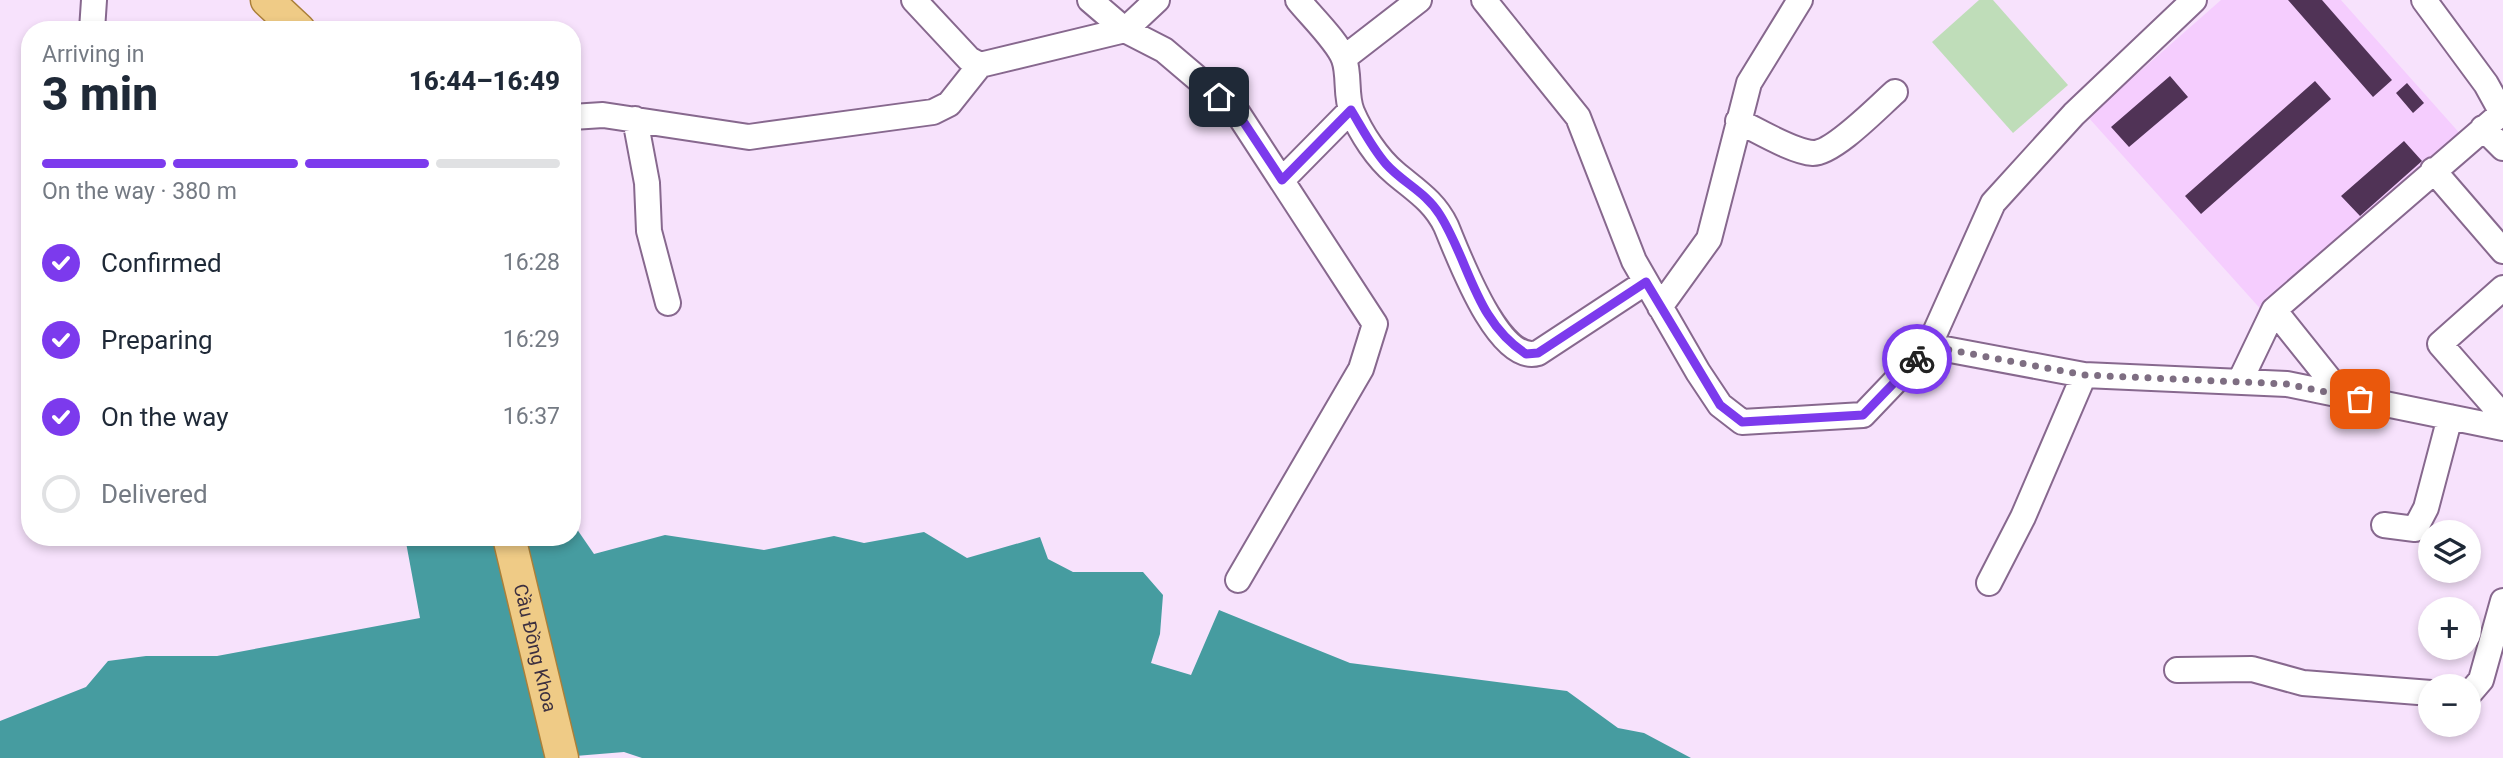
<!DOCTYPE html>
<html lang="en">
<head>
<meta charset="utf-8">
<style>
	body { margin:0; font-family:Roboto,sans-serif; background:#f2f2f3; color:#1f2937; height:100vh; display:flex; flex-direction:column; font-size:26px; white-space:nowrap }
	* { box-sizing:border-box; margin:0 }
	p { font-size:23px; color:#747a83 }
	.icon { flex:none; width:38px; height:38px; fill:none; stroke:currentColor; stroke-width:2; stroke-linecap:round; stroke-linejoin:round }
	.map { position:relative; flex:1; overflow:hidden }
	.details { position:absolute; left:21px; top:21px; width:560px; height:525px; display:flex; flex-direction:column; background:#fff; border-radius:28px; box-shadow:0 4px 10px #0003 }
	.details>* { flex:none }
	.tools { position:absolute; left:2418px; top:520px; display:grid; gap:14px }
	.tools a { display:grid; place-items:center; width:63px; height:63px; border-radius:50%; background:#fff; box-shadow:0 4px 10px #0003; font-size:35px }
	.pin { position:absolute; display:grid; place-items:center; width:60px; height:60px; color:#fff; margin:-30px; border-radius:14px; box-shadow:0 4px 10px #0006 }
	.courier { position:absolute; display:grid; place-items:center; width:70px; height:70px; margin:-35px; border:5px solid #7c3aed; border-radius:50%; background:#fff; color:#222; box-shadow:0 2px 9px #0007 }
	.headline em { font-style:normal; font-weight:800 }
	.headline div { display:flex; flex-direction:column-reverse }
	.headline { display:flex; align-items:center; justify-content:space-between; height:119px; padding:0 21px }
	h1 { font-size:46px; font-weight:800; line-height:52px }
	.bar { display:grid; grid-template-columns:repeat(4,1fr); gap:10px 7px; align-content:center; height:84px; padding:0 21px }
	.bar i { height:9px; border-radius:5px; background:#e0e1e3 }
	.bar .selected { background:#7c3aed }
	.bar p { grid-column:span 4 }
	ol { padding:0 21px; list-style:none }
	li { display:flex; align-items:center; gap:21px; height:77px }
	li p { margin-inline-start:auto }
	li .icon { padding:7px; border-radius:50%; background:#7c3aed; color:#fff; stroke-width:4 }
	li:last-child { color:#747a83 }
	li i { width:38px; height:38px; border:4px solid #e0e1e3; border-radius:50% }
	.map>svg:first-child { display:block }
</style>
</head>
<body>
<div class="map">
<svg width="2503" height="758" viewBox="0 0 2503 758">
	<rect width="100%" height="100%" fill="#f7e2fc"/>
	<path fill="#f5cdfe" d="M2221 0H2341L2463 137 2265 314 2088 117Z"/>
	<path fill="#bfddb9" d="M1979 0H1993L2068 85 2013 133 1932 42Z"/>
	<path fill="#469ca0" d="M572 522 594 554 665 535 764 550 834 536 864 543 924 532 967 558 1040 537 1048 559 1073 572H1143L1163 595 1160 634 1151 663 1191 675 1219 610 1350 663 1567 691 1618 728 1644 733 1691 758H642L624 752 551 758H0V721L86 687 108 661 146 656H217L420 618 405 537H572Z"/>
	<path fill="#503356" d="M2288 0H2322L2392 80 2373 97Z
		M2170 76 2188 97 2129 147 2111 127Z
		M2315 81 2331 99 2201 214 2185 196Z
		M2407 83 2424 103 2413 113 2396 93Z
		M2404 141 2422 161 2360 216 2341 196Z"/>
	<g fill="none" stroke-linecap="round" stroke-linejoin="round">
		<defs>
			<path id="minor" d="M914 0 969 59 980 65
				M1090 0 1125 30 1164 50 1237 112 1375 324 1361 369 1238 580
				M1298 0C1310 15 1338 42 1344 59 1350 75 1345 96 1352 112 1361 133 1377 158 1395 173 1415 190 1434 201 1446 226 1458 254 1498 365 1538 353L1646 282
				M1484 0 1578 117 1634 261 1698 372 1720 405 1742 422 1863 415 1929 346 1993 203 2074 114 2194 0
				M2424 0 2486 84 2502 113
				M92 30 94 0
				M1344 58 1419 0
				M572 117 603 115 749 137 933 112 949 104 980 65 1125 30 1157 0
				M635 119 647 183 649 231 668 303
				M1738 121C1757 130 1793 152 1813 153 1834 153 1879 106 1895 92
				M2483 128 2503 148
				M2433 170 2503 251
				M1282 180 1351 110
				M2503 288 2440 344 2503 416
				M1660 307 1709 239 1749 83 1800 0
				M2274 310 2342 395
				M1929 346 2084 375 2287 384 2503 428
				M2240 381 2274 310 2503 112
				M2384 525 2415 529 2426 508 2450 417
				M1989 583 2023 517 2084 375
				M2177 670 2252 669 2303 683 2431 693
				M2469 694 2481 680 2503 601"/>
			<g id="major">
				<path d="M267 0 299 30"/>
				<path id="s1" d="M509 537 562 758"/>
			</g>
		</defs>
		<use href="#minor" stroke="#87688e" stroke-width="28"/>
		<use href="#major" stroke="#aa7f39" stroke-width="35"/>
		<use href="#minor" stroke="#fff" stroke-width="24"/>
		<use href="#major" stroke="#efcb86" stroke-width="32"/>
	</g>
	<g fill="none" stroke-linecap="round" stroke-linejoin="round">
		<path stroke="#7e6e82" stroke-width="7" stroke-dasharray="0 12.6" d="M1917 359 1929 346 2084 375 2287 384 2360 399"/>
		<path stroke="#7c3aed" stroke-width="9" d="M1219 97 1237 112 1282 180 1351 110C1362 128 1372 148 1386 164 1403 183 1426 192 1440 215 1470 263 1475 321 1526 354L1538 353 1646 282 1720 405 1742 422 1863 415 1917 359"/>
	</g>
	<g text-anchor="middle" dominant-baseline="central" stroke-width="7" stroke-linejoin="round" paint-order="stroke">
		<g font-size="19" fill="#3d3040" stroke="#f7e2fc">
			<text stroke="none"><textPath href="#s1" startOffset="114">Cầu Đồng Khoa</textPath></text>
		</g>
	</g>
</svg>
<div class="tools">
<a><svg class="icon" aria-label="layers" viewBox="0 0 24 24"><path d="M12 4l9 5-9 5-9-5zM3 14l9 5 9-5"/></svg></a>
<a>+</a>
<a>−</a>
</div>
<div class="pin" style="left:2360px;top:399px;background:#ea580c"><svg class="icon" aria-label="bag" viewBox="0 0 24 24"><path d="M5 8h14l-1 12H6zM9 8a3 3 0 0 1 6 0"/></svg></div>
<div class="pin" style="left:1219px;top:97px;background:#1f2937"><svg class="icon" aria-label="home" viewBox="0 0 24 24"><path d="M3 11l9-7 9 7M6 9v11h12V9"/></svg></div>
<div class="courier" style="left:1917px;top:359px"><svg class="icon" aria-label="bike" viewBox="0 0 24 24"><circle cx="6" cy="16" r="4"/><circle cx="18" cy="16" r="4"/><path d="M6 16l4-8h5l3 8M10 8l3 8H6M13 5h3"/></svg></div>
<section class="details">
<div class="headline"><div><h1>3 min</h1><p>Arriving in</p></div><em>16:44–16:49</em></div>
<div class="bar"><i class="selected"></i><i class="selected"></i><i class="selected"></i><i></i><p>On the way · 380 m</p></div>
<ol>
<li><svg class="icon" aria-label="check" viewBox="0 0 24 24"><path d="M5 12l5 5 9-10"/></svg>Confirmed<p>16:28</p></li>
<li><svg class="icon" aria-label="check" viewBox="0 0 24 24"><path d="M5 12l5 5 9-10"/></svg>Preparing<p>16:29</p></li>
<li><svg class="icon" aria-label="check" viewBox="0 0 24 24"><path d="M5 12l5 5 9-10"/></svg>On the way<p>16:37</p></li>
<li><i></i>Delivered</li>
</ol>
</section>
</div>
</body>
</html>
